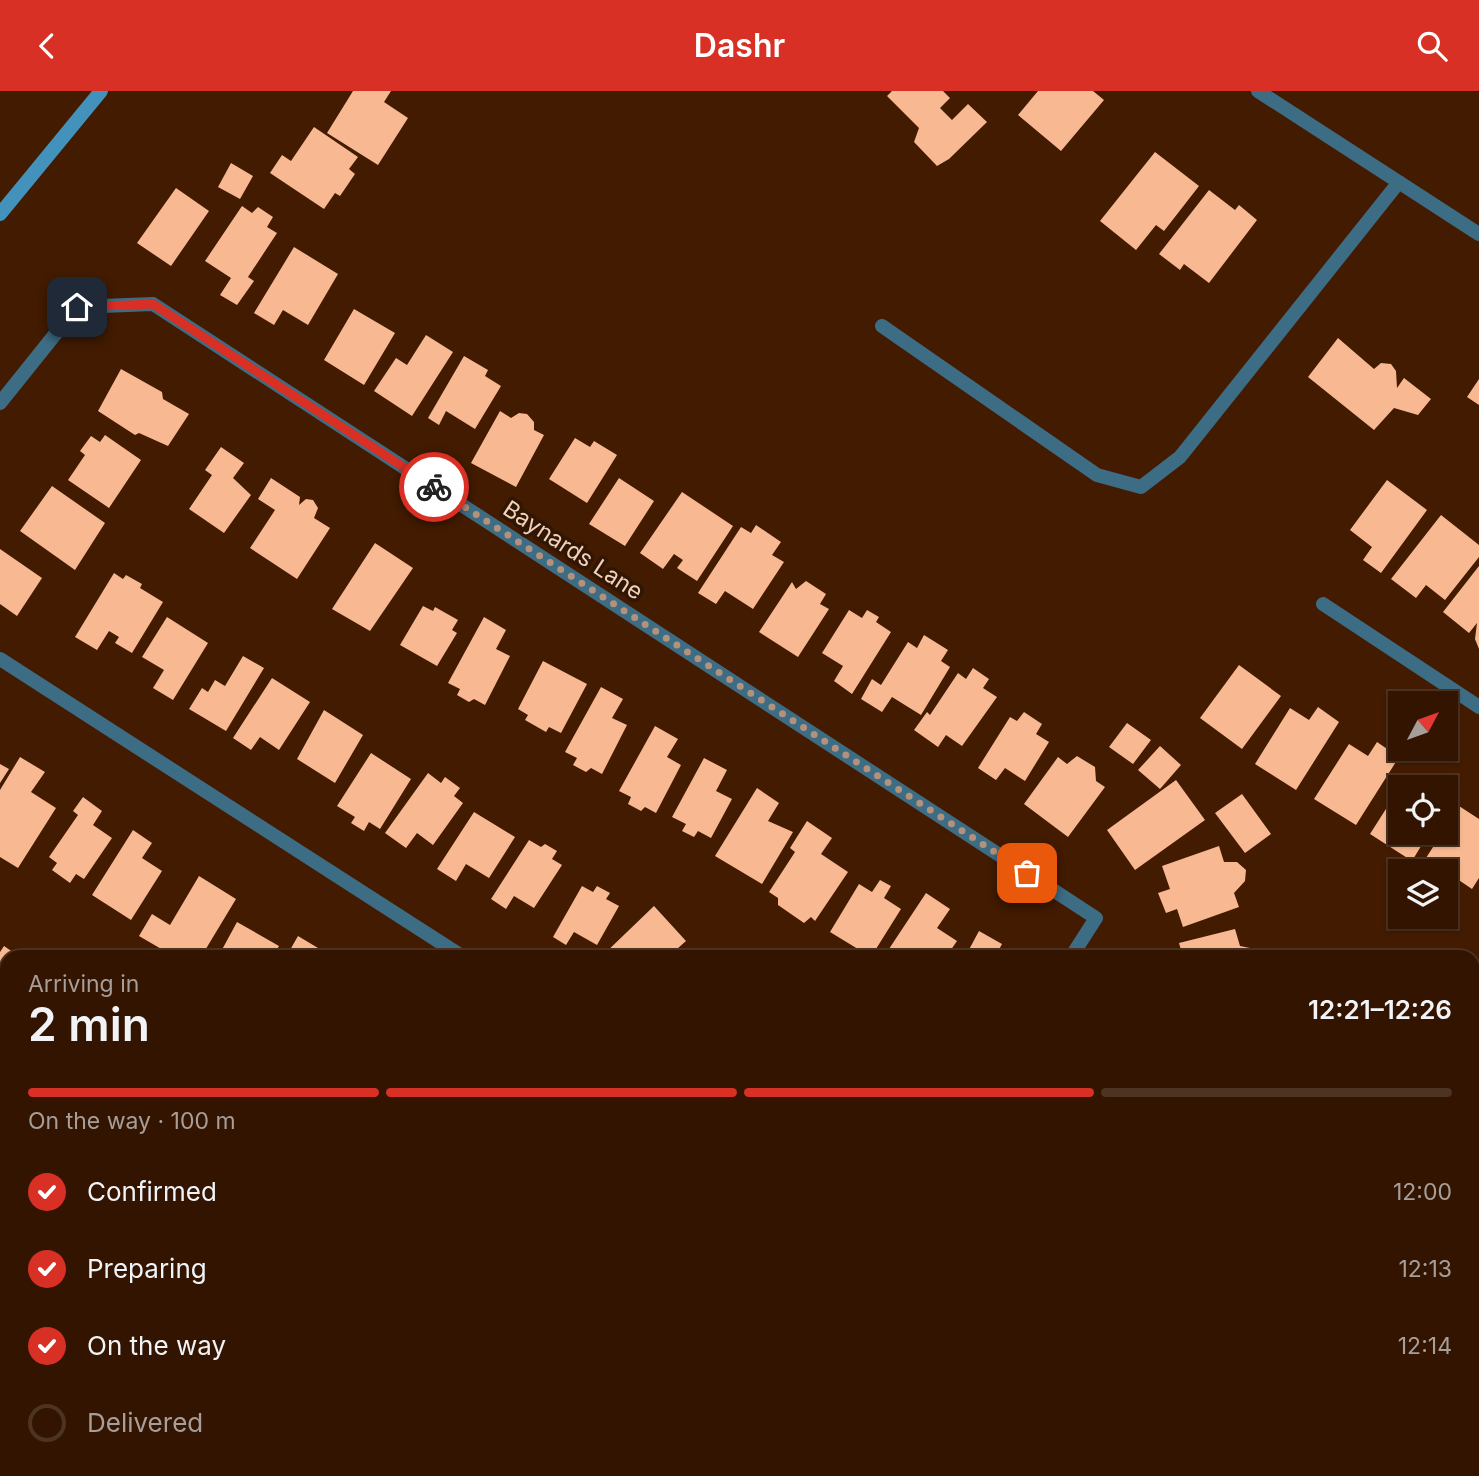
<!DOCTYPE html>
<html lang="en">
<head>
<meta charset="utf-8">
<style>
	body { margin:0; font-family:Inter,sans-serif; background:#3d210f; color:#f1f3f6; height:100vh; display:flex; flex-direction:column; font-size:26px; white-space:nowrap }
	* { box-sizing:border-box; margin:0 }
	p { font-size:23px; color:#a89e99 }
	.icon { flex:none; width:38px; height:38px; fill:none; stroke:currentColor; stroke-width:2; stroke-linecap:round; stroke-linejoin:round }
	.map { position:relative; flex:1; overflow:hidden }
	.details { position:absolute; left:0px; top:859px; width:1480px; height:527px; display:flex; flex-direction:column; background:#321400; border-radius:21px 21px 0 0; box-shadow:0 2px 5px #0004,0 0 0 2px #4d3322 }
	.details>* { flex:none }
	.needle { width:46px; rotate:49deg }
	.controls { position:absolute; left:1388px; top:600px; display:grid; gap:14px }
	.controls a { display:grid; place-items:center; width:70px; height:70px; border-radius:0px; background:#321400; box-shadow:0 2px 5px #0004,0 0 0 2px #4d3322; font-size:35px }
	.pin { position:absolute; display:grid; place-items:center; width:60px; height:60px; color:#fff; margin:-30px; border-radius:14px; box-shadow:0 4px 10px #0006 }
	.courier { position:absolute; display:grid; place-items:center; width:70px; height:70px; margin:-35px; border:5px solid #d93025; border-radius:50%; background:#fff; color:#222; box-shadow:0 2px 9px #0007 }
	.summary em { font-style:normal; font-weight:600 }
	.summary div { display:flex; flex-direction:column-reverse }
	.summary { display:flex; align-items:center; justify-content:space-between; height:119px; padding:0 28px }
	h1 { font-size:46px; font-weight:600; line-height:52px }
	.bar { display:grid; grid-template-columns:repeat(4,1fr); gap:10px 7px; align-content:center; height:84px; padding:0 28px }
	.bar i { height:9px; border-radius:5px; background:#4d3322 }
	.bar .active { background:#d93025 }
	.bar p { grid-column:span 4 }
	ol { padding:0 28px; list-style:none }
	li { display:flex; align-items:center; gap:21px; height:77px }
	li p { margin-inline-start:auto }
	li .icon { padding:7px; border-radius:50%; background:#d93025; color:#fff; stroke-width:4 }
	li:last-child { color:#a89e99 }
	li i { width:38px; height:38px; border:4px solid #4d3322; border-radius:50% }
	header { display:flex; justify-content:space-between; align-items:center; height:91px; padding:0 28px; background:#d93025; color:#fff; font-size:32px; font-weight:600 }
	.map>svg:first-child { display:block }
</style>
</head>
<body>
<header><svg class="icon" aria-label="back" viewBox="0 0 24 24"><path d="M15 5l-7 7 7 7"/></svg>Dashr<svg class="icon" aria-label="search" viewBox="0 0 24 24"><circle cx="10" cy="10" r="6"/><path d="M15 15l6 6"/></svg></header>
<div class="map">
<svg width="1479" height="1385" viewBox="0 0 1479 1385">
	<rect width="100%" height="100%" fill="#421b00"/>
	<path fill="#f8b992" d="M353 0H391L384 11 408 27 378 74 327 42Z
		M892 0H943L950 7 940 17 952 29 968 13 987 31 949 68 937 75 914 51 919 37 887 5Z
		M1038 0H1093L1104 9 1061 60 1018 24Z
		M314 36 358 66 349 78 355 83 340 105 335 102 324 118 270 82 282 64 291 70Z
		M1155 61 1199 95 1164 140 1156 134 1136 159 1100 130Z
		M231 72 253 85 240 108 218 96Z
		M176 97 209 120 171 175 137 152Z
		M1209 99 1235 119 1239 114 1257 129 1209 192 1184 173 1180 179 1159 163Z
		M242 115 252 122 258 116 273 126 267 136 277 142 248 186 254 190 237 214 220 204 231 187 205 170Z
		M294 156 338 183 308 234 283 219 274 234 254 222Z
		M354 218 395 242 364 294 324 269Z
		M426 244 453 261 412 325 374 300 396 267 407 274Z
		M1338 247 1374 278 1381 272 1391 273 1396 280 1397 297 1404 287 1431 308 1418 324 1394 317 1374 339 1308 286Z
		M464 265 488 279 485 285 501 295 475 338 446 320 439 334 428 327Z
		M121 278 162 301 163 308 189 323 168 355 139 342 135 344 98 320Z
		M1479 288V314L1467 306Z
		M500 320 511 327 519 322 527 323 534 331V339L544 344 516 396 471 372Z
		M105 344 141 369 109 417 68 389 85 364 80 360 91 345 100 351Z
		M575 347 590 356 594 350 617 364 587 412 549 388Z
		M221 356 244 372 233 387 251 404 224 442 189 418 212 384 205 379Z
		M271 387 300 406 299 414 306 408 313 409 318 417 314 427 330 437 297 488 250 457 275 419 258 408Z
		M619 387 654 410 625 455 589 433Z
		M1387 389 1427 419 1381 482 1363 469 1372 456 1350 439Z
		M52 395 105 432 75 479 20 440Z
		M682 401 733 435 697 490 677 477 683 469 674 463 663 478 640 462Z
		M1441 424 1479 454V466L1445 509 1426 494 1416 507 1391 488Z
		M756 434 781 451 772 464 784 471 753 518 725 500 716 513 698 502 741 436 751 442Z
		M375 452 413 477 370 540 332 518Z
		M0 458 42 487 17 525 0 513Z
		M1479 475V558L1475 548 1477 532 1469 542 1443 521Z
		M114 482 123 488 126 484 142 493 140 497 163 511 132 562 115 552 119 546 109 540 97 559 75 546Z
		M806 490 826 503 820 513 829 518 798 566 759 541 792 491 796 498Z
		M423 515 433 520 435 516 458 529 452 539 457 542 437 575 400 554Z
		M849 519 862 527 867 519 879 526 876 531 891 541 852 603 834 590 843 575 822 562Z
		M167 526 208 552 173 609 153 597 164 579 142 566Z
		M484 526 506 539 496 558 510 565 485 614 474 608 469 611 457 604 460 598 448 592Z
		M924 544 948 559 941 570 950 576 921 624 892 606 882 621 861 608 872 588 881 594 908 551 917 557Z
		M243 565 264 577 226 640 189 618 202 597 208 601 215 589 225 595Z
		M543 570 587 593 561 642 549 636 546 641 525 629 528 624 518 618Z
		M1239 574 1281 605 1242 658 1200 627Z
		M973 577 989 588 983 597 997 606 962 655 946 644 938 656 914 639 927 621 930 624 958 582 966 588Z
		M272 587 310 611 279 659 260 646 251 659 233 647Z
		M601 596 623 608 612 627 627 634 602 683 591 677 586 681 573 674 577 667 565 661Z
		M1318 616 1339 631 1296 699 1255 673 1290 617 1309 629Z
		M324 619 363 644 335 692 297 668Z
		M1024 621 1042 633 1036 643 1049 651 1025 690 1005 677 996 689 978 677 1010 626 1017 630Z
		M1127 632 1151 649 1133 673 1109 656Z
		M655 635 678 648 667 666 681 674 656 722 645 716 641 720 628 713 631 706 619 700Z
		M1377 651 1399 666 1356 734 1314 708 1349 653 1368 665Z
		M1160 655 1181 674 1160 698 1138 679Z
		M371 662 411 688 380 738 369 731 364 740 351 732 355 726 337 715Z
		M1077 665 1095 676 1096 690 1105 696 1068 746 1024 713 1058 666 1067 673Z
		M20 666 45 681 31 701 56 717 18 777 0 766V699Z
		M704 667 727 679 716 700 732 708 711 747 698 740 694 746 682 740 686 733 672 726Z
		M0 673 9 678 0 692Z
		M428 682 441 692 445 686 460 697 454 705 463 712 433 754 417 742 406 757 385 742Z
		M1433 687 1455 701 1446 715V696H1426Z
		M1405 688 1419 696H1400V742H1429L1412 770 1370 743Z
		M1176 689 1205 729 1135 779 1107 739Z
		M757 697 779 712 768 730 793 741 762 793 715 765Z
		M1242 703 1271 743 1245 762 1215 722Z
		M83 706 102 720 93 734 112 747 84 788 76 783 70 792 52 779 57 772 49 766 78 724 73 720Z
		M1459 715 1479 728V787L1472 798 1426 767 1442 742H1446Z
		M474 721 515 746 489 787 466 773 456 790 437 778Z
		M807 730 832 747 821 763 848 781 815 830 811 826 804 832 778 814V807L769 801 795 761 790 757Z
		M133 739 152 752 142 767 162 780 131 829 92 804Z
		M529 749 541 756 545 753 557 760 552 768 562 774 534 817 514 805 506 818 491 808Z
		M1219 755 1224 771H1237L1246 779 1245 790 1234 802 1239 816 1183 836 1177 818 1166 822 1158 802 1170 798 1162 775Z
		M199 785 236 808 201 866H175L139 845 152 823 170 834Z
		M880 789 891 795 884 807 901 818 871 866 830 841 859 793 872 801Z
		M582 795 593 801 597 795 610 802 606 808 619 815 597 854 574 841 566 854 553 846Z
		M926 802 950 818 937 837 957 850 946 866H888L885 864Z
		M654 815 686 850 668 866H601Z
		M237 831 279 855 273 866H218Z
		M1235 838 1240 855 1250 857 1254 866H1183L1179 852Z
		M979 840 1002 853 995 866H965Z
		M298 845 323 860 320 866H286Z
		M4 855 20 866H7V909L4 914 0 912V861Z
		M1474 896 1479 897 1476 972H1474Z
		M1474 1133 1479 1136V1193L1474 1190Z
		M0 1152 7 1156V1223L0 1218Z
		M634 1379H661L658 1385H644Z
		M1304 1379H1375L1372 1385H1301Z"/>
	<g fill="none" stroke-linecap="round" stroke-linejoin="round">
		<path stroke="#3d6c85" stroke-width="14" d="M1258 0 1479 143
			M882 235 1097 384 1141 396 1180 366 1399 91
			M0 312 77 216 153 213 1096 827 1071 866
			M1323 513 1479 616
			M0 568 463 866
			M1474 1062 1479 1066
			M751 1385 755 1379
			M1196 1385 1199 1379"/>
		<path stroke="#4292bb" stroke-width="14" d="M0 123 101 0
			M0 1014 7 1018
			M0 1069 7 1074
			M484 1379 495 1385
			M565 1379 574 1385
			M269 1385 273 1379
			M310 1385 313 1379"/>
	</g>
	<g fill="none" stroke-linecap="round" stroke-linejoin="round">
		<path stroke="#b4917b" stroke-width="7" stroke-dasharray="0 12.6" d="M434 396 1027 782"/>
		<path stroke="#d93025" stroke-width="9" d="M77 216 153 213 434 396"/>
	</g>
	<g text-anchor="middle" dominant-baseline="central" stroke-width="7" stroke-linejoin="round" paint-order="stroke">
		<g font-size="23" fill="#f1d1bd" stroke="#311603">
			<text transform="translate(573 459) rotate(33)">Baynards Lane</text>
		</g>
	</g>
</svg>
<div class="controls">
<a><svg class="needle" viewBox="-14 -14 28 28"><path d="M0-13l5 13h-10z" fill="#e53935"/><path d="M0 13l5-13h-10z" fill="#a89e99"/></svg></a>
<a><svg class="icon" aria-label="locate" viewBox="0 0 24 24"><circle cx="12" cy="12" r="6"/><path d="M12 2v4M12 18v4M2 12h4M18 12h4"/></svg></a>
<a><svg class="icon" aria-label="layers" viewBox="0 0 24 24"><path d="M12 4l9 5-9 5-9-5zM3 14l9 5 9-5"/></svg></a>
</div>
<div class="pin" style="left:1027px;top:782px;background:#ea580c"><svg class="icon" aria-label="bag" viewBox="0 0 24 24"><path d="M5 8h14l-1 12H6zM9 8a3 3 0 0 1 6 0"/></svg></div>
<div class="pin" style="left:77px;top:216px;background:#1f2937"><svg class="icon" aria-label="home" viewBox="0 0 24 24"><path d="M3 11l9-7 9 7M6 9v11h12V9"/></svg></div>
<div class="courier" style="left:434px;top:396px"><svg class="icon" aria-label="bike" viewBox="0 0 24 24"><circle cx="6" cy="16" r="4"/><circle cx="18" cy="16" r="4"/><path d="M6 16l4-8h5l3 8M10 8l3 8H6M13 5h3"/></svg></div>
<section class="details">
<div class="summary"><div><h1>2 min</h1><p>Arriving in</p></div><em>12:21–12:26</em></div>
<div class="bar"><i class="active"></i><i class="active"></i><i class="active"></i><i></i><p>On the way · 100 m</p></div>
<ol>
<li><svg class="icon" aria-label="check" viewBox="0 0 24 24"><path d="M5 12l5 5 9-10"/></svg>Confirmed<p>12:00</p></li>
<li><svg class="icon" aria-label="check" viewBox="0 0 24 24"><path d="M5 12l5 5 9-10"/></svg>Preparing<p>12:13</p></li>
<li><svg class="icon" aria-label="check" viewBox="0 0 24 24"><path d="M5 12l5 5 9-10"/></svg>On the way<p>12:14</p></li>
<li><i></i>Delivered</li>
</ol>
</section>
</div>
</body>
</html>
